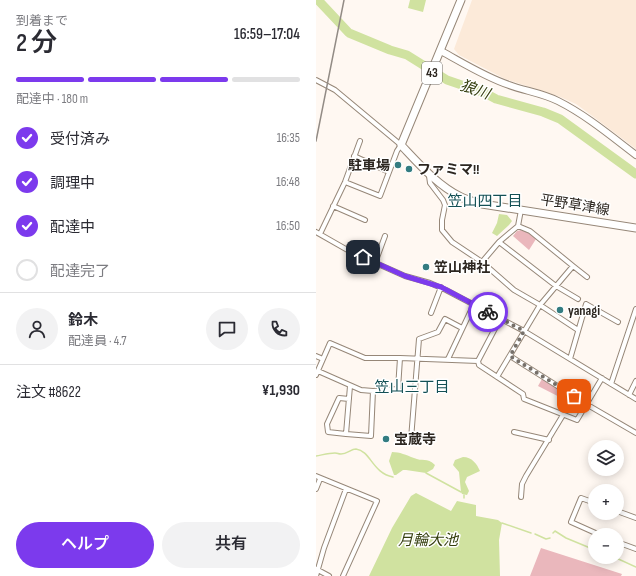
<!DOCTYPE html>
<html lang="ja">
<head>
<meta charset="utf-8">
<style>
	body { margin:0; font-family:"Sofia Sans Condensed","Noto Sans JP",sans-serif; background:#f2f2f3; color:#2b2b33; height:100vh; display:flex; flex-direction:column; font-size:15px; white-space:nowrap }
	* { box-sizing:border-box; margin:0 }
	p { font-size:13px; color:#7c7c81 }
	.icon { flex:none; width:22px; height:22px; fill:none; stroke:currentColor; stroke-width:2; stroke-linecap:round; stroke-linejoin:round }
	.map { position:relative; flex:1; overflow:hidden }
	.panel { display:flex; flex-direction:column; background:#fff; width:316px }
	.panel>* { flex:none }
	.controls { position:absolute; left:272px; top:440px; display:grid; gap:8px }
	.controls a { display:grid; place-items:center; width:36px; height:36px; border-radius:50%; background:#fff; box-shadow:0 2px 10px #0003; font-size:20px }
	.pin { position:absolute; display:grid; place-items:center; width:34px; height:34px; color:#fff; margin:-17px; border-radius:8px; box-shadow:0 2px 6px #0006 }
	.courier { position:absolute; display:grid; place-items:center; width:40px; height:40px; margin:-20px; border:3px solid #7c3aed; border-radius:50%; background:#fff; color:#222; box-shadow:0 1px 5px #0007 }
	.summary em { font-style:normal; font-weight:600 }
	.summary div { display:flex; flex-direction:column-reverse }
	.summary { display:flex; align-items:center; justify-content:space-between; height:68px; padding:0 16px }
	h1 { font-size:26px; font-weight:600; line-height:30px }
	.bar { display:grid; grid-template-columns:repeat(4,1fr); gap:6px 4px; align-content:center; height:48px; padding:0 16px }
	.bar i { height:5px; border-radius:3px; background:#e1e1e2 }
	.bar .on { background:#7c3aed }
	.bar p { grid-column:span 4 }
	.line { display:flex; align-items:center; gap:10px; padding:0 16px; border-top:1px solid #e1e1e2 }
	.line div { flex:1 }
	.round { display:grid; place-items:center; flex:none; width:42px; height:42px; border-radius:21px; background:#f2f2f3 }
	ol { padding:0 16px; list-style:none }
	li { display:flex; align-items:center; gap:12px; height:44px }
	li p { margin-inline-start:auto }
	li .icon { padding:4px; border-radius:50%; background:#7c3aed; color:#fff; stroke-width:4 }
	li:last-child { color:#7c7c81 }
	li i { width:22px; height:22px; border:2px solid #e1e1e2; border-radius:50% }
	.button { display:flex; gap:8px; margin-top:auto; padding:8px 16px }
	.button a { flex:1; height:46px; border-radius:24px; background:#7c3aed; color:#fff; font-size:16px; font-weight:600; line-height:46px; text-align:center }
	.button a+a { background:#f2f2f3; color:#2b2b33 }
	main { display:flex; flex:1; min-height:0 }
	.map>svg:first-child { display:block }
</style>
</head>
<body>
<main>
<section class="panel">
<div class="summary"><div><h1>2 分</h1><p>到着まで</p></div><em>16:59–17:04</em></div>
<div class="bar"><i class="on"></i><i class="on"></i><i class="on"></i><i></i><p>配達中 · 180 m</p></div>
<ol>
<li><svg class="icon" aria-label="check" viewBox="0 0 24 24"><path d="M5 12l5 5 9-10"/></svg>受付済み<p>16:35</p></li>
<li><svg class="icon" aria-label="check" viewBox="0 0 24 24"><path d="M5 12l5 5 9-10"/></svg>調理中<p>16:48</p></li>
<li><svg class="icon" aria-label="check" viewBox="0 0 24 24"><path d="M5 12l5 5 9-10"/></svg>配達中<p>16:50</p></li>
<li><i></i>配達完了</li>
</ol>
<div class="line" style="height:72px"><a class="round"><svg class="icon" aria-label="person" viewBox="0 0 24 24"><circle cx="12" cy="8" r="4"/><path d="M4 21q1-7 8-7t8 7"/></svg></a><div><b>鈴木</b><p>配達員 · 4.7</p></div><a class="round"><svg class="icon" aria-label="chat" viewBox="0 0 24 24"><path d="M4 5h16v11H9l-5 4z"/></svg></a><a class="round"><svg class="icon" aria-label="phone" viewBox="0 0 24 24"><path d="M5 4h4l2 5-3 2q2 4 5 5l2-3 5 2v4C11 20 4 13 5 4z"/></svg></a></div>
<div class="line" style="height:52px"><div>注文 #8622</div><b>¥1,930</b></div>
<div class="button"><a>ヘルプ</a><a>共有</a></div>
</section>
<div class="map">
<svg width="320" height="576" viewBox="0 0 320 576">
	<rect width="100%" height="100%" fill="#fff8f2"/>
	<path fill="#fcead9" d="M156 0H320V149L275 115 260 104 242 96 189 79 143 55 138 49Z"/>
	<path fill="#eab7bc" d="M205 230 213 233 220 239 213 250 197 236 201 231Z
		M226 379 266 405 265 408 222 386Z
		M225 548 306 574 305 576H214Z"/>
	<path fill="#d0e2a0" d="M94 0H110L107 12 92 8Z
		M183 214 191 215 196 221 193 225 181 236 176 233 181 223Z
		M76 452C84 452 90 455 98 458 106 462 111 457 119 465L117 469 110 473 90 470H87L80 475H78L73 461Z
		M147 457C156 457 161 464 164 471L151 477 149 482 153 491 151 495 146 494 145 492 143 472 137 465 139 460Z
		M100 493 135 511 141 501 160 505V516L182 520 186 523 183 540 184 576H53L76 528 95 496Z"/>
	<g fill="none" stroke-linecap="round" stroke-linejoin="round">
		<path stroke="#d0e2a0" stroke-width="1.5" d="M0 456C6 455 13 453 19 453 23 453 21 454 25 454 31 454 35 449 40 449 55 451 56 473 77 477
			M110 473 145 492
			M148 498V495
			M186 523 215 533
			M237 533 239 531 250 538 279 550
			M219 534 230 539 234 538
			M298 557 320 567"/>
		<path stroke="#d0e2a0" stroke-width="9" d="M2 0 33 33 74 50 91 55 131 80 169 93 180 99 227 112 244 119 320 174"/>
		<defs>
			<path id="street" d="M0 80 19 90 85 145 81 151 64 196 29 182
				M38 156 73 172
				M113 176 114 183 127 200 129 205 126 220V230L136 242 166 262
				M17 206 49 220
				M205 210 202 226 183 242 166 262 198 290 224 305 262 330
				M0 232 35 252 89 276 114 283 130 290 208 331 320 399
				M4 234 29 182 44 141
				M183 242 240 286 262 299
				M59 263 69 236
				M257 266 271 277
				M115 313 125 287
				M0 356 7 359
				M194 356 270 404 320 433
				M132 359 158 304
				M254 359 270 304 302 322
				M162 361 163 365 207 394 208 399 261 420 286 378
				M162 361 184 319
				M2 371 45 390 57 391 82 389 84 358 162 361
				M0 375 14 343 49 358H84
				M181 377 224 305 257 266 214 231 202 226
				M295 384 320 309
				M313 395 320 381
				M33 399 23 398 11 424 12 432 30 434 34 386
				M198 432 233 440
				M30 434 55 436 57 391
				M95 439 103 339 122 332 129 319 146 328
				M0 476 61 501 27 576
				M0 489 4 479
				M205 497 206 484 210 476 247 415
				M279 503 265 498 255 522 284 535
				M301 511 320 518
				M301 542 320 549
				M0 569 13 576
				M0 576 8 548 30 489"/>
			<path id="secondary" d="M125 51C147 63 169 77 193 85 209 91 226 93 242 101 270 115 295 136 320 155"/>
			<path id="primary" d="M145 0 85 145C103 164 121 185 145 197 151 200 159 202 166 204L320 228"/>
		</defs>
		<use href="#street" stroke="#968778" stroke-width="6"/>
		<use href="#secondary" stroke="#968778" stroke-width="8"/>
		<use href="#primary" stroke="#968778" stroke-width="9"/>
		<use href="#street" stroke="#fff" stroke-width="4"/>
		<use href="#secondary" stroke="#fff" stroke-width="6"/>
		<use href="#primary" stroke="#fff" stroke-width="7"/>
		<path stroke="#928b85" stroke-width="1.5" d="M0 141 28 0"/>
	</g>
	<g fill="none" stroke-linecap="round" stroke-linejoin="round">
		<path stroke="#76706a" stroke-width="4" stroke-dasharray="0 7.2" d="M172 312 208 331 194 356 258 396"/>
		<path stroke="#7c3aed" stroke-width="5" d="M47 257 89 276 125 287 172 312"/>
	</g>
	<g fill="#337c81" stroke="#fff" stroke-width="1.5">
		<circle cx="82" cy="165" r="4"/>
		<circle cx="93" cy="169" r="4"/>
		<circle cx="110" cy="267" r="4"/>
		<circle cx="244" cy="310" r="4"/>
		<circle cx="70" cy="439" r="4"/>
	</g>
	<g text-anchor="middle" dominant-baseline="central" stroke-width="3" stroke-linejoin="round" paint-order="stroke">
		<rect fill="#fff" stroke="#6c6864" stroke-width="1" x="106" y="62" width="20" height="22" rx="3"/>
		<g font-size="13" font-weight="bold" fill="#2d2721">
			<text x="116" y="73">43</text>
		</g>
		<g font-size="14" font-weight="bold" fill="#2d2721" stroke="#fff" text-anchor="start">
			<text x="74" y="165" text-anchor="end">駐車場</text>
			<text x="101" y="169">ファミマ!!</text>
			<text x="118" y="267">笠山神社</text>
			<text x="252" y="310">yanagi</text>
			<text x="78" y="439">宝蔵寺</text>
		</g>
		<g font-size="14" fill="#2d2721" stroke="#fff">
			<text transform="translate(259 205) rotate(9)">平野草津線</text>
		</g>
		<g font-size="15" font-style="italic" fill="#353f0f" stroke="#fff">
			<text transform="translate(159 90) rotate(19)">狼川</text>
			<text x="112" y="540">月輪大池</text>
		</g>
		<g font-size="15" fill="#135055" stroke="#fff">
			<text x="169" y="201">笠山四丁目</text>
			<text x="96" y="387">笠山三丁目</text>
		</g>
	</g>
</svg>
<div class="controls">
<a><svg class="icon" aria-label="layers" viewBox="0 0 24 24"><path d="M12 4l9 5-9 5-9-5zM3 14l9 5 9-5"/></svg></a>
<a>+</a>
<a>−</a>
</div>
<div class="pin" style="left:258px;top:396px;background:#ea580c"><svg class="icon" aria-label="bag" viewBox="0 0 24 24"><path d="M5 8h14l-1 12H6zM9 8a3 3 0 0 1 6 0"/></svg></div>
<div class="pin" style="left:47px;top:257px;background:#1f2937"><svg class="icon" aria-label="home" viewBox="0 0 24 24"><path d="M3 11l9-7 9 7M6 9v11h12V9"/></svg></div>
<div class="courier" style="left:172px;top:312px"><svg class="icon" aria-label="bike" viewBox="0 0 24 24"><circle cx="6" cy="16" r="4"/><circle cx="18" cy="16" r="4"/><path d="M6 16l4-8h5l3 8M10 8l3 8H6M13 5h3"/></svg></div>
</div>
</main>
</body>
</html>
